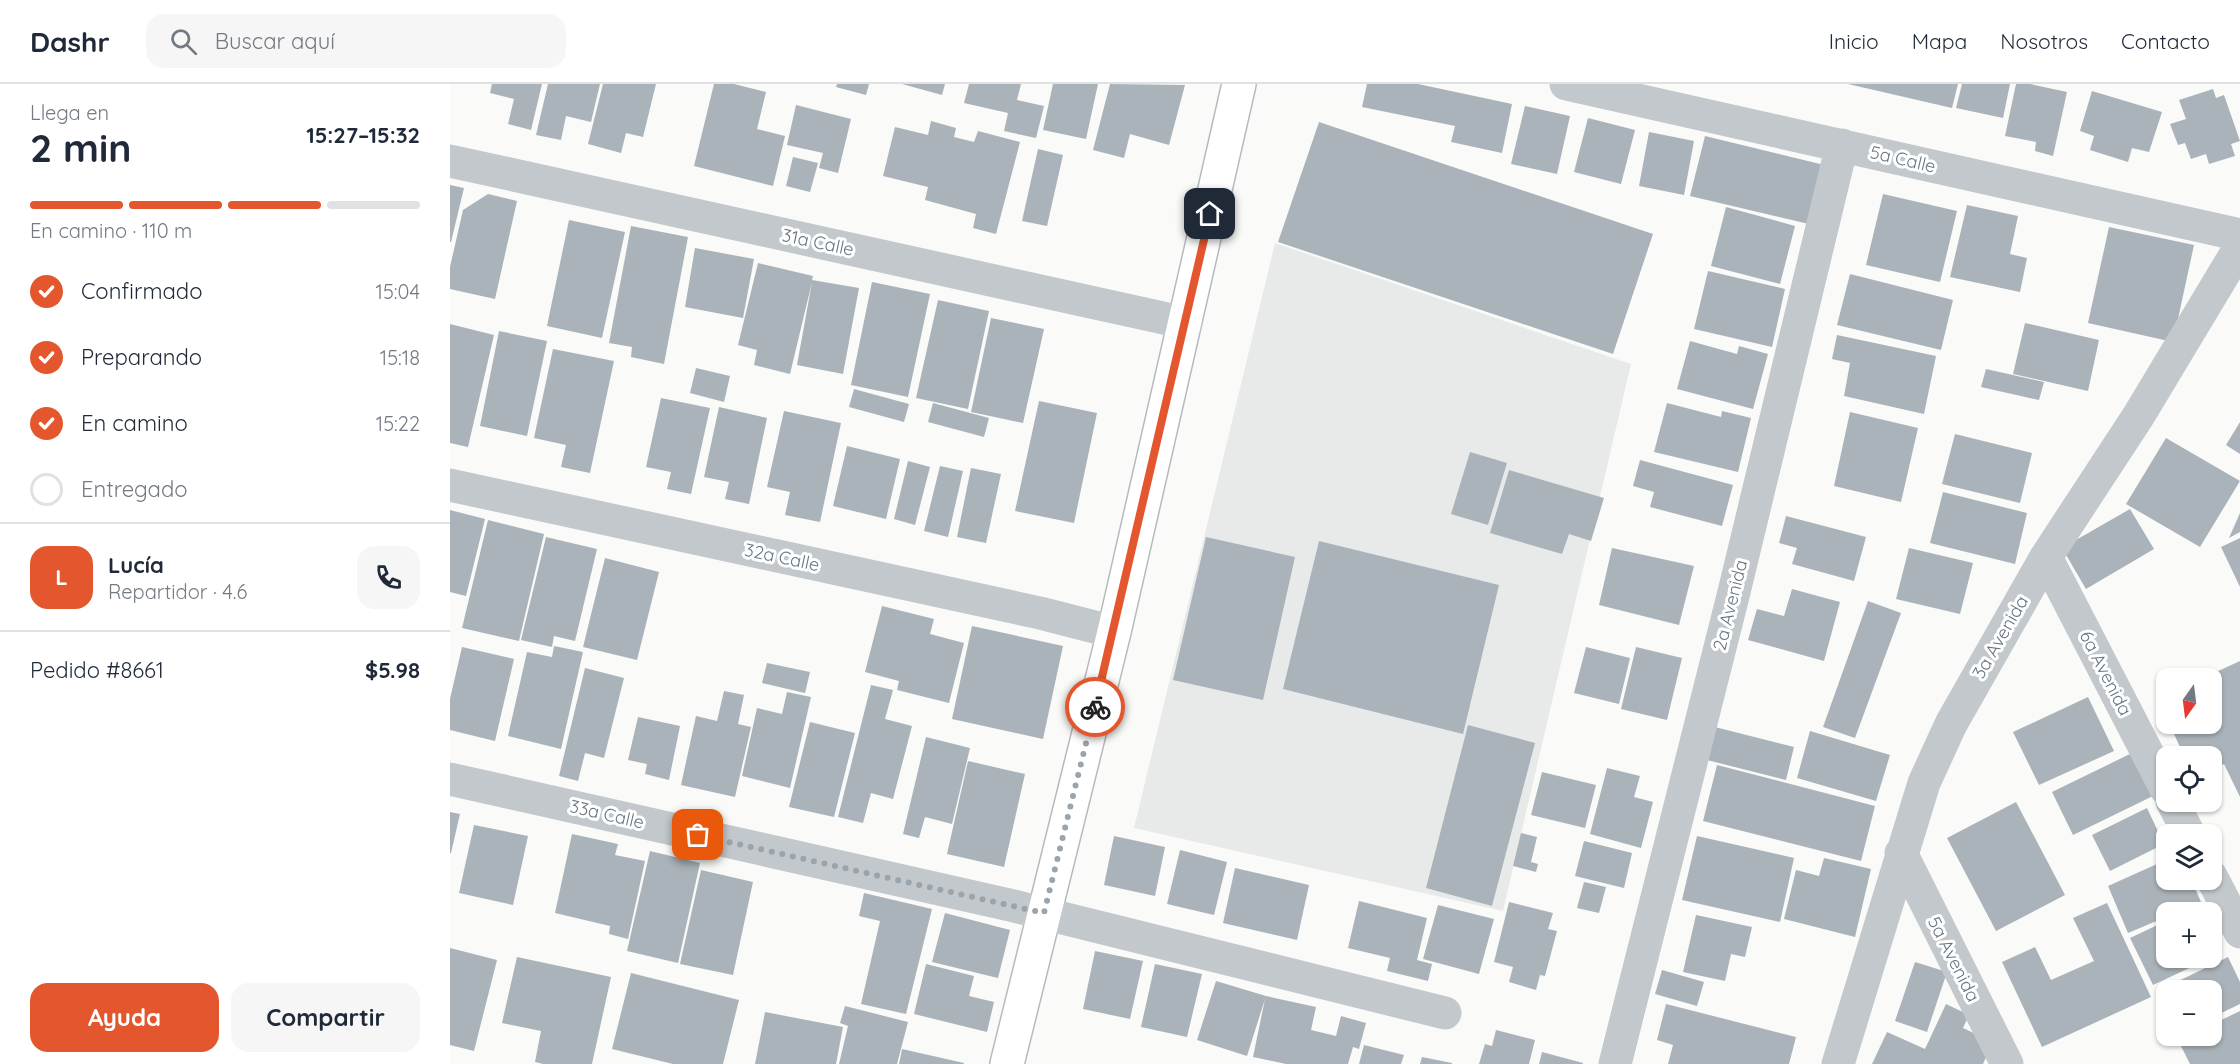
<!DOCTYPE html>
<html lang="es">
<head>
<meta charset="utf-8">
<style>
	body { margin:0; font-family:Quicksand,sans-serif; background:#f6f6f7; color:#1f2937; height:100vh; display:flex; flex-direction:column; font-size:22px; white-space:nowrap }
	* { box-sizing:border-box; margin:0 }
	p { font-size:20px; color:#747a83 }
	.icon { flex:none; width:33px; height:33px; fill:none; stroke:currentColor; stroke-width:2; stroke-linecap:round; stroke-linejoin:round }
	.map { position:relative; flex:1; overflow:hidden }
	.drawer { display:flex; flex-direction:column; background:#fff; width:450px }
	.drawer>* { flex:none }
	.needle { width:39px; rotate:194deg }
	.buttons { position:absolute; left:1706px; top:584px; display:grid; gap:12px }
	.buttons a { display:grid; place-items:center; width:66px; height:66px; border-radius:12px; background:#fff; box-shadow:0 2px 4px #0004; font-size:30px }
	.pin { position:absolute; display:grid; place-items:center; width:51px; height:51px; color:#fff; margin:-26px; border-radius:12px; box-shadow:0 3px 9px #0006 }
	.courier { position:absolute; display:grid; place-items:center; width:60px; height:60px; margin:-30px; border:4px solid #e4572e; border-radius:50%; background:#fff; color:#222; box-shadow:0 2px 8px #0007 }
	.overview em { font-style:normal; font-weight:700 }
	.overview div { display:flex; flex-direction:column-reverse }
	.overview { display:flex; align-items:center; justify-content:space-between; height:102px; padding:0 30px }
	h1 { font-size:39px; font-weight:700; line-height:45px }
	.bar { display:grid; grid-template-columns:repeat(4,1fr); gap:9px 6px; align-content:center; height:72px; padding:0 30px }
	.bar i { height:8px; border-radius:4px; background:#e0e1e3 }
	.bar .selected { background:#e4572e }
	.bar p { grid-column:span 4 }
	.line { display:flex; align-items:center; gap:15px; padding:0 30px; border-top:2px solid #e0e1e3 }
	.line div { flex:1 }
	.round { display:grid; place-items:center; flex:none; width:63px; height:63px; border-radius:18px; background:#f6f6f7 }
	ol { padding:0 30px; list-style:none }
	li { display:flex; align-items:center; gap:18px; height:66px }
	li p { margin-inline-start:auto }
	li .icon { padding:6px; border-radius:50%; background:#e4572e; color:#fff; stroke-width:4 }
	li:last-child { color:#747a83 }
	li i { width:33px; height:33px; border:3px solid #e0e1e3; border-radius:50% }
	.cta { display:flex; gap:12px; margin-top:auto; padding:12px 30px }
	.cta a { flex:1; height:69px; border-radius:18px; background:#e4572e; color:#fff; font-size:24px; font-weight:700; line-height:69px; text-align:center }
	.cta a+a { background:#f6f6f7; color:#1f2937 }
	header { display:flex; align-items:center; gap:36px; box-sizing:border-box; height:84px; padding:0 30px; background:#fff; border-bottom:2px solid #e0e1e3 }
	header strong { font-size:28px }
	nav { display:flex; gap:33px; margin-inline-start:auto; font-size:21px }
	.search { width:420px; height:54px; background:#f6f6f7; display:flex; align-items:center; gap:15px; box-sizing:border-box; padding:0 21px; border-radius:18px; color:#747a83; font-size:22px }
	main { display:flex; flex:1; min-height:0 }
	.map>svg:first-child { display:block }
</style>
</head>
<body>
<header>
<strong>Dashr</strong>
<div class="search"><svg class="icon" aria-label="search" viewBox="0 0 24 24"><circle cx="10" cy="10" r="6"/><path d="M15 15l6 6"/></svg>Buscar aquí</div>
<nav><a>Inicio</a><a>Mapa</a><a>Nosotros</a><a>Contacto</a></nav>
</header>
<main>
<section class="drawer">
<div class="overview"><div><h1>2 min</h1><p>Llega en</p></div><em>15:27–15:32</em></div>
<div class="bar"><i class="selected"></i><i class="selected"></i><i class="selected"></i><i></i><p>En camino · 110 m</p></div>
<ol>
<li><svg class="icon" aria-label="check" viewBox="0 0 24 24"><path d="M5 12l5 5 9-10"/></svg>Confirmado<p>15:04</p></li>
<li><svg class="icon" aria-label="check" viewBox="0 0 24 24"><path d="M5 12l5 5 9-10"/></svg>Preparando<p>15:18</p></li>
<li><svg class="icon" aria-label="check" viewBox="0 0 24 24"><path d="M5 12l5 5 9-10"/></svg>En camino<p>15:22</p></li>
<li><i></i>Entregado</li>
</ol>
<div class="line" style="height:108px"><b class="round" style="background:#e4572e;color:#fff">L</b><div><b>Lucía</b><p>Repartidor · 4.6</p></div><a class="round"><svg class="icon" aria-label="phone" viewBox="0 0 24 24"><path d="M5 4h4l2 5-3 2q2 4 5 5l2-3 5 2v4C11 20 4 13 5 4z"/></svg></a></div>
<div class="line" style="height:78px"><div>Pedido #8661</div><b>$5.98</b></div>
<div class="cta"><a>Ayuda</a><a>Compartir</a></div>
</section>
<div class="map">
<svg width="1790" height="980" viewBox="0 0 1790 980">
	<rect width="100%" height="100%" fill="#fafaf8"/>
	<path fill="#e8e9e9" d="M825 159 1181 280 1053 827 684 744Z"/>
	<path fill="#aab3b9" d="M42 0H92L81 46 58 40 64 15 40 9Z
		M98 0H150L141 38 116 32 111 56 86 51Z
		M153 0H206L193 53 176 49 171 69 138 60Z
		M264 0H284L316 8 307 45 335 52 323 102 244 82Z
		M387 0H419L416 11 386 3Z
		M452 0H495L492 11Z
		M519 0H571L567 16 594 22 586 54 554 47 558 29 514 19Z
		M603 0H648L636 55 593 46Z
		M660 0 735 1 719 61 680 50 674 74 643 66Z
		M917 0H968L1062 20 1052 69 1001 58 1005 42 912 23Z
		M1398 0H1508L1502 24Z
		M1512 0H1560L1553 34 1506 24Z
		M1566 0H1580L1617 8 1603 72 1585 67 1586 58 1555 52Z
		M1763 5 1766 14 1774 11 1790 57 1781 60 1785 72 1759 80 1756 70 1741 75 1735 59 1728 61 1720 40 1736 35 1729 16Z
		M1642 7 1712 28 1699 68 1682 64 1678 78 1640 66 1644 52 1630 47Z
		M346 21 401 35 388 89 369 84 373 69 337 61Z
		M1075 22 1120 32 1107 90 1061 80Z
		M1138 34 1185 46 1171 100 1124 88Z
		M481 37 506 44 504 53 524 58 528 47 570 58 546 150 523 144 526 130 475 116 478 103 433 92 445 43 478 51Z
		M869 38 1203 150 1163 270 828 158Z
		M1199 48 1244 57 1234 111 1189 102Z
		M1255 52 1374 81 1359 140 1240 112Z
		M588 65 613 71 597 142 572 137Z
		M343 73 368 79 360 108 336 102Z
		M0 101 14 104 1 158H0Z
		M38 110 67 117 45 215 0 205V183L13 126Z
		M1433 110 1507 127 1490 198 1416 181Z
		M1517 121 1568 132 1560 170 1577 174 1570 208 1500 193Z
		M1276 123 1345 142 1330 200 1261 182Z
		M119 136 175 148 152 254 97 242Z
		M181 142 238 153 214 280 181 273 182 263 159 259Z
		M1659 143 1744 161 1723 258 1638 239Z
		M245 164 304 175 293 234 235 223Z
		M308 179 363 192 362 196 409 204 393 290 347 281 362 198 340 290 304 281 307 266 288 261Z
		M1258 187 1335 205 1322 263 1244 245Z
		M1400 190 1503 216 1491 266 1387 241Z
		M422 198 480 210 458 313 401 301Z
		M488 216 539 227 518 325 466 314Z
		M541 234 594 245 573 339 521 328Z
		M1575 239 1649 256 1638 307 1563 290Z
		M0 240 44 251 18 363 0 359Z
		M49 247 97 257 77 352 30 342Z
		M1387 251 1486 272 1474 330 1394 312 1400 279 1382 275Z
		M1240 257 1287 270 1289 262 1318 270 1303 325 1227 305Z
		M103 265 164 277 140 389 111 383 116 361 84 354Z
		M246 284 280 292 274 318 240 309Z
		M1536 285 1594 298 1589 316 1531 303Z
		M404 305 459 320 454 338 399 323Z
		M211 314 260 324 241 410 217 405 221 388 196 383Z
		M589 317 647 329 624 439 565 427Z
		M483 319 539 334 534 353 478 338Z
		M1217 319 1271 333 1272 327 1301 334 1288 388 1204 368Z
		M269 323 317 334 299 420 275 415 279 398 254 393Z
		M334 327 391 339 370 438 335 431 340 408 317 403Z
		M1400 328 1468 344 1451 418 1384 402Z
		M1790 338V370L1776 361Z
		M1505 350 1582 369 1570 419 1492 400Z
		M1716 354 1790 397 1750 463 1676 420Z
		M397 362 450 375 436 435 383 422Z
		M1020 368 1057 379 1038 441 1001 430Z
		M1190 376 1283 401 1272 442 1200 423 1204 408 1183 402Z
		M458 377 480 383 465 441 444 435Z
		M490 382 513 387 498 453 474 447Z
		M521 384 551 390 536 459 507 453Z
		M1059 386 1154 414 1141 457 1119 450 1112 470 1040 449Z
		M1493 408 1577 429 1565 480 1480 459Z
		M1680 425 1704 465 1636 505 1612 464Z
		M0 426 35 435 16 512 0 508Z
		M1790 429V448L1779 454Z
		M1336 432 1416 453 1404 497 1342 480 1347 464 1329 459Z
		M38 436 94 450 69 557 12 544Z
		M96 453 147 465 125 557 104 552 102 563 71 556Z
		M756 453 845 473 813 616 723 596Z
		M1790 454V503L1771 463Z
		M869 457 1049 501 1013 650 833 605Z
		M1162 464 1244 482 1229 541 1149 521Z
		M1459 464 1523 479 1510 530 1446 515Z
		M155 474 209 488 187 576 133 563Z
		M1342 505 1390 518 1374 577 1298 556 1307 525 1334 532Z
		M1418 517 1451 529 1405 654 1373 643Z
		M432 522 484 535 480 550 514 559 499 619 447 606 449 597 415 588Z
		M522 542 613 562 593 655 502 635Z
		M104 562 133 568 111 665 58 652 77 568 102 573Z
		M12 563 64 575 45 657 0 646V615Z
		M1136 563 1180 574 1169 620 1124 609Z
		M1186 563 1232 574 1217 636 1171 625Z
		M1790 577V713L1774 680 1761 686V672H1734L1719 639H1761V594H1753Z
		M317 579 360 588 355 609 312 599Z
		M135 584 174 594 154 674 135 669 128 697 109 692Z
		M421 601 443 606 435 635 462 642 443 715 421 709 413 739 388 733Z
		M274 607 294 611 288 640 301 643 285 713 231 701 246 632 267 637Z
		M337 608 361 613 340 704 292 692 307 624 332 630Z
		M1716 611V634L1707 615Z
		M1638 613 1664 667 1589 701 1563 648Z
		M188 633 230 642 219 696 195 690 197 680 178 676Z
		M360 638 405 649 384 733 339 723Z
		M1018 641 1085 659 1042 822 976 804Z
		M1261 642 1344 663 1336 696 1253 675Z
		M1360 647 1440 671 1426 717 1347 694Z
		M476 653 520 664 502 740 475 733 469 754 453 750Z
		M1682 669 1703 712 1623 751 1602 708Z
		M518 677 575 690 554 783 497 770Z
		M1267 681 1425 722 1411 777 1253 737Z
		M1157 684 1190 692 1184 713 1203 718 1191 764 1140 750Z
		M1092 688 1146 701 1135 744 1081 731Z
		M1566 718 1615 811 1546 847 1497 754Z
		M1697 724 1714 760 1660 787 1642 751Z
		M0 728 10 730 1 769H0Z
		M24 741 78 752 63 821 9 809Z
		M1071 749 1087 753 1081 778 1088 780 1086 788 1063 782Z
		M122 750 168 760 165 771 195 777 178 855 159 850 160 842 105 829Z
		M664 752 715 763 705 812 654 801Z
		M1247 752 1344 774 1330 838 1232 816Z
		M1134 757 1182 769 1174 804 1125 792Z
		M730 766 777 778 764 831 717 820Z
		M200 767 250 779 228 879 177 867Z
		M1374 774 1421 785 1405 853 1334 835 1346 786 1369 792Z
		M1716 776V795H1741L1751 818 1727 828H1716V833L1678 849 1658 802Z
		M785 784 859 801 847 856 773 839Z
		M251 786 303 798 283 891 230 880Z
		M1134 798 1156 803 1149 829 1127 824Z
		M414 809 482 825 456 930 411 920 430 837 409 832Z
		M909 817 977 834 967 876 982 880 978 897 937 887 940 874 898 864Z
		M1059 818 1103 829 1098 845 1107 847 1095 892 1090 891 1086 906 1059 898 1063 883 1044 878Z
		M1657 819 1701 913 1592 963 1552 878 1585 863 1601 896 1644 877 1623 834Z
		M988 821 1044 835 1029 890 973 875Z
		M495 829 560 846 548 894 482 878Z
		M1246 831 1302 843 1295 873 1281 870 1275 897 1233 888Z
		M1716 837V873H1761V863L1765 872 1703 901 1680 854Z
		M0 864 47 876 24 967 0 961Z
		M645 867 693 877 680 935 633 925Z
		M67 873 161 893 142 980H93L85 978 91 947 52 939Z
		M1778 873 1790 898V920L1761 934V906H1715L1714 904Z
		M1465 878 1497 888 1477 948 1445 937Z
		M476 880 524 892 519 912 544 918 537 948 464 930Z
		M705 880 752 890 737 953 691 943Z
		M1212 886 1254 898 1247 922 1205 910Z
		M181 889 289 916 273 980H223L162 965Z
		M766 897 816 912 866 923 861 946 886 952 891 932 916 939 909 965 903 963 898 980H836L803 973 815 915 797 972 747 956Z
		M1216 920 1346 953 1339 980H1218L1223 961 1207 956Z
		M1496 920 1519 931 1513 944 1543 958 1533 980H1422L1437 948 1475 965Z
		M395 922 458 938 447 980H389L398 942 390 939Z
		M1790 927V980H1740L1728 956 1739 951H1761V941Z
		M315 928 393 943 386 980H305Z
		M1046 946 1085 956 1079 980H1029L1035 960 1042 962Z
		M914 961 954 971 951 980H909Z
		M452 965 514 979V980H449Z
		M1092 968 1133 979V980H1089Z
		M972 973 1002 979V980H970Z"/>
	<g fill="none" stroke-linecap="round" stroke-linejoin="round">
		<defs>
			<path id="major" d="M557 980 664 548 789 0"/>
		</defs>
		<use href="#major" stroke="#b5babe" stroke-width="36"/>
		<path stroke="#c3c8cc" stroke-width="33" d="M1116 0 1790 151
			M0 77 736 239
			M0 401 590 529 664 548
			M1596 473 1716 705
			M0 695 564 822 995 929
			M1722 717 1739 750
			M1451 769 1557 980
			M1761 792 1790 848
			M1165 980 1284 508 1392 61
			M1388 980 1474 699 1501 640 1596 473 1689 331 1790 163"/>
		<use href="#major" stroke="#fff" stroke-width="33"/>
	</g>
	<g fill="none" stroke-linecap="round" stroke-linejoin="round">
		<path stroke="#99a4ac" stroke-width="6" stroke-dasharray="0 10.8" d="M248 751 594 829 645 623"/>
		<path stroke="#e4572e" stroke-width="8" d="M645 623 760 130"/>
	</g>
	<g text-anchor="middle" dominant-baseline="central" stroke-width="6" stroke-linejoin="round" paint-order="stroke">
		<g font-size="18" fill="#657683" stroke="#fff">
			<text transform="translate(1453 75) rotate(13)">5a Calle</text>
			<text transform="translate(368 158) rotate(12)">31a Calle</text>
			<text transform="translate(332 473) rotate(12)">32a Calle</text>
			<text transform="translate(1280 521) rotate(-76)">2a Avenida</text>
			<text transform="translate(1550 553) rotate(-60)">3a Avenida</text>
			<text transform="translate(1656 589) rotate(63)">6a Avenida</text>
			<text transform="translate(157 730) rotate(13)">33a Calle</text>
			<text transform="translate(1504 875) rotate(63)">5a Avenida</text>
		</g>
	</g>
</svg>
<div class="buttons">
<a><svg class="needle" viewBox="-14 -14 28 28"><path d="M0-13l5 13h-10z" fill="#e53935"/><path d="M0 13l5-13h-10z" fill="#747a83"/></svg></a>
<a><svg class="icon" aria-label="locate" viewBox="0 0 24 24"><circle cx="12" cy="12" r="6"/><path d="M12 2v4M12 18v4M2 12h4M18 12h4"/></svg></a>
<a><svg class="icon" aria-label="layers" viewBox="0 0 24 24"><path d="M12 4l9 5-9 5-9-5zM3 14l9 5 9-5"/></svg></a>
<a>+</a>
<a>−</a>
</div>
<div class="pin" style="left:248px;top:751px;background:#ea580c"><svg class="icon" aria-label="bag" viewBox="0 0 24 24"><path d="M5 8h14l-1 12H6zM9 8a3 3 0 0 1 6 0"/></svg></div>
<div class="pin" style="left:760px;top:130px;background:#1f2937"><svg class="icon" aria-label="home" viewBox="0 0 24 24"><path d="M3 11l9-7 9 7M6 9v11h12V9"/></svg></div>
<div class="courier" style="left:645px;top:623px"><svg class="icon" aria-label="bike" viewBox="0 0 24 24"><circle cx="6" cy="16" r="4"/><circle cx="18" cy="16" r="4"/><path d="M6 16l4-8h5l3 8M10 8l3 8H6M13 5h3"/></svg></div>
</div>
</main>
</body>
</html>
